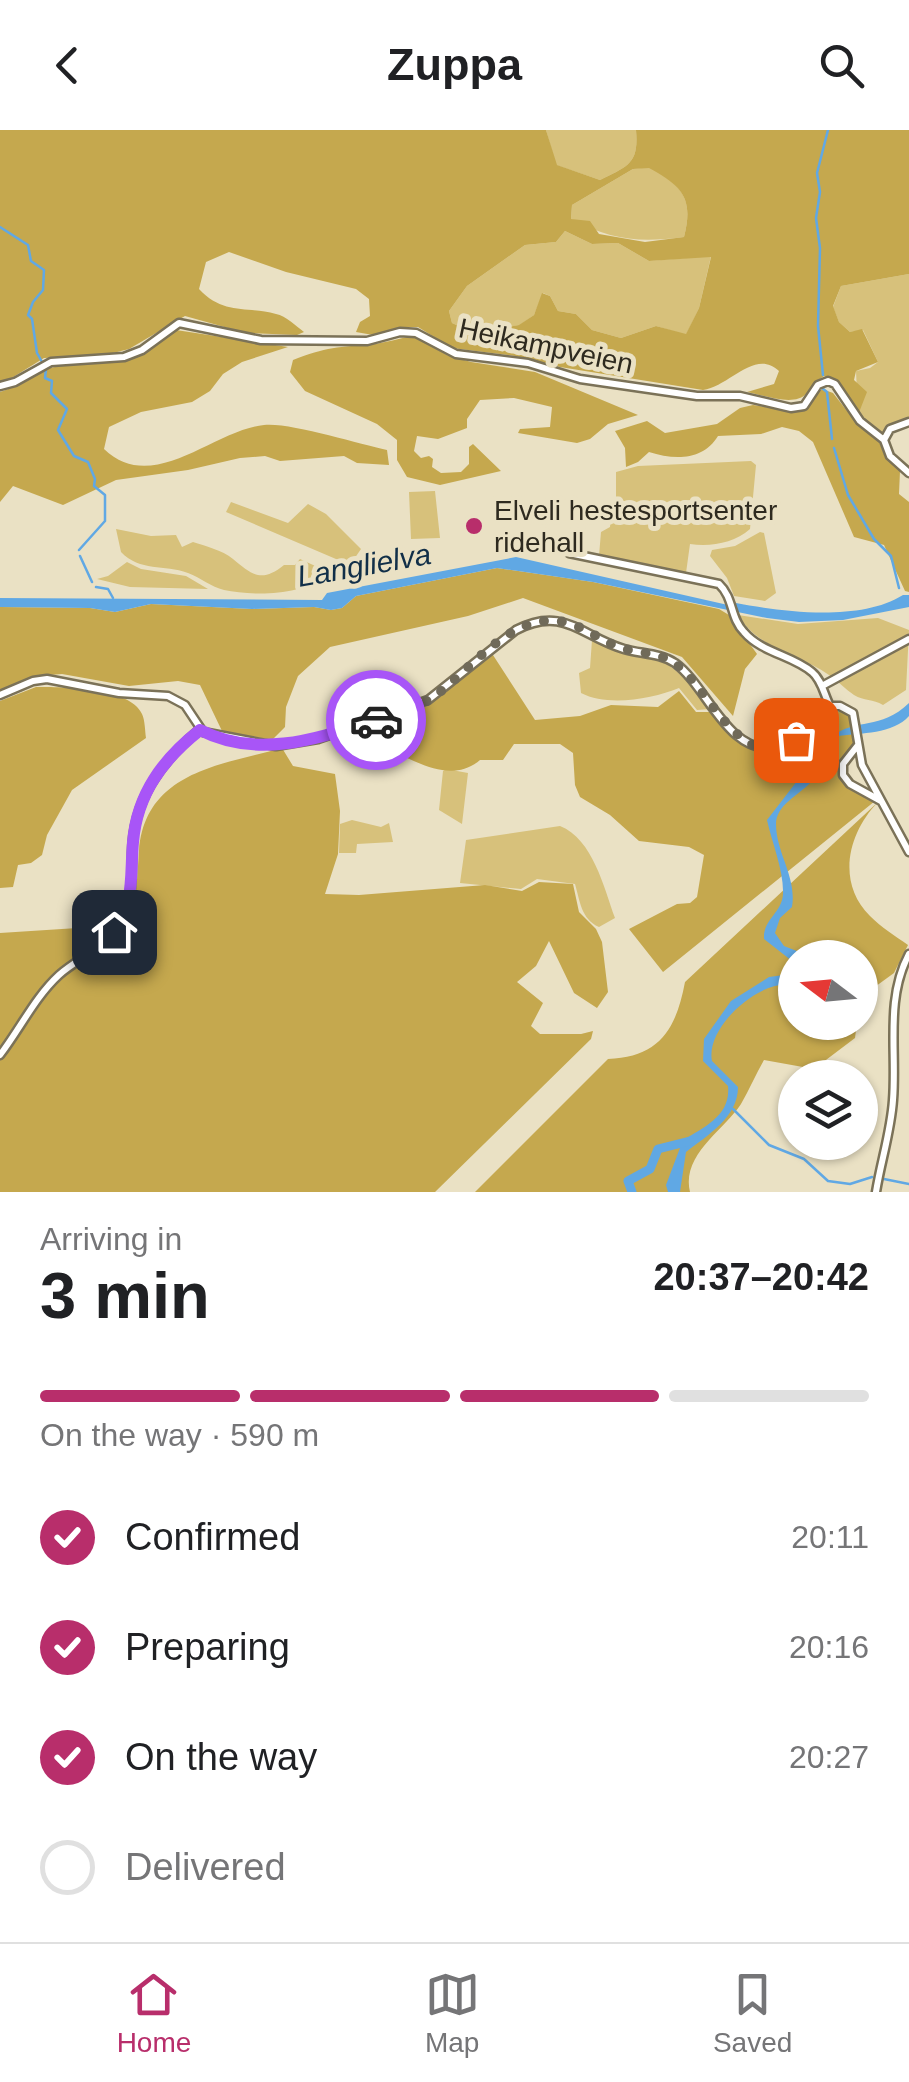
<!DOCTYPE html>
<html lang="en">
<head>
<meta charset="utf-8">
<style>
	body { margin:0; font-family:Helvetica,sans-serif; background:#f2f2f2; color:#202124; height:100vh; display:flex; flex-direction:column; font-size:38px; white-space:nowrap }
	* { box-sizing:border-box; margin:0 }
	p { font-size:32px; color:#757577 }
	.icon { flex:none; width:55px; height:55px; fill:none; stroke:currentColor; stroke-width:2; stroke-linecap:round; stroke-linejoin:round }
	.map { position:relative; height:1062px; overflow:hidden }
	.details { display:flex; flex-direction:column; background:#fff; flex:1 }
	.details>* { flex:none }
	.needle { width:65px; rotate:286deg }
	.controls { position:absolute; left:778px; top:810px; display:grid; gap:20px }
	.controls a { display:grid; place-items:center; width:100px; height:100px; border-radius:50%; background:#fff; box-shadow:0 2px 8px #0004; font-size:50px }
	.pin { position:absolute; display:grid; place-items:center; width:85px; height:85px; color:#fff; margin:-42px; border-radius:20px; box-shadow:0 5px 15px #0006 }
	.courier { position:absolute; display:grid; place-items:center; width:100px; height:100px; margin:-50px; border:8px solid #a855f7; border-radius:50%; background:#fff; color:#222; box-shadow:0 2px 12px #0007 }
	.summary em { font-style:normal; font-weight:700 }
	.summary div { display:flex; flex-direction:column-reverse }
	.summary { display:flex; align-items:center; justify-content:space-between; height:170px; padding:0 40px }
	h1 { font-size:65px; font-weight:700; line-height:75px }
	.bar { display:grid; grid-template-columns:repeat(4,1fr); gap:15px 10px; align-content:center; height:120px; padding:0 40px }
	.bar i { height:12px; border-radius:8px; background:#e0e0e0 }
	.bar .selected { background:#b82e6b }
	.bar p { grid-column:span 4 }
	ol { padding:0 40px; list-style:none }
	li { display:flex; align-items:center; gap:30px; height:110px }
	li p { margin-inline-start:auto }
	li .icon { padding:10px; border-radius:50%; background:#b82e6b; color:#fff; stroke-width:4 }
	li:last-child { color:#757577 }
	li i { width:55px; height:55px; border:5px solid #e0e0e0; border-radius:50% }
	header { display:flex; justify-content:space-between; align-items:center; height:130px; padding:0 40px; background:#fff; font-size:45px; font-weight:700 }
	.menu { display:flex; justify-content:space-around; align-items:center; height:140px; border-top:2px solid #e0e0e0; background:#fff; font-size:28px; color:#757577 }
	.menu a { display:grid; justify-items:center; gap:5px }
	.menu .selected { color:#b82e6b }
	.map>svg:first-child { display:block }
</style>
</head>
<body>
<header><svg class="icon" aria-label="back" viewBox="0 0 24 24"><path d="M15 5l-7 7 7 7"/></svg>Zuppa<svg class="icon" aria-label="search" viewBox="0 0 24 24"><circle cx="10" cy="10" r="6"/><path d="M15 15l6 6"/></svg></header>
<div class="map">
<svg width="909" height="1062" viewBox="0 0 909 1062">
	<rect width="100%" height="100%" fill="#eae1c4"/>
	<path fill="#d7c17b" d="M546 0H636C639 34 628 36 600 50L556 35Z
		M650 37C682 56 694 68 684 107 639 113 611 110 571 89L572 75 633 39Z
		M565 101 592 114 618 113 649 131 711 126 699 178 686 205 656 196 621 208 592 200 576 184 558 181 550 166 543 163 534 185 520 195 474 203 452 193 449 181 467 156 525 115 556 112Z
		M909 144V288L882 305 858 285 856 241 870 238 878 232 863 200 850 202 839 192 833 177 841 156Z
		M751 331 756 335 750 399C734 413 711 417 690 414L686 443 599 426 601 402 610 397 611 387 616 383V342L638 336Z
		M435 361 440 408 411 409 409 362Z
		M231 372 288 393 308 374 326 384 361 419 350 435 226 382Z
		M116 399 151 406 176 405 182 417 193 412C205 416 222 420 233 429 252 445 262 453 284 435H295L300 429 324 440V446C303 466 252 466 224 460 211 457 201 448 188 443 164 434 140 442 121 422Z
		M760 402 764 403 776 463 765 471 734 466 727 448 710 426 712 420 735 416Z
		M127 432 141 439 186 446 208 459 130 457 97 449 108 446Z
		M738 485 798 494 878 488 909 500 906 560 883 575C873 569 864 571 854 565 845 559 838 551 829 545 799 524 758 519 738 485Z
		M592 510C652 521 674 529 710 579L697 580 679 558C652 569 608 577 581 563L579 543 590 538Z
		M446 639 468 643 462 694 439 680 443 641Z
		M352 690 381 697 389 693 393 712 357 714 356 723H339L340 694Z
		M560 696C593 709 604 758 615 788L599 797C581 789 580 771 575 754L537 749 521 759 460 753 466 710Z"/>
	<path fill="#c5a84e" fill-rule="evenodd" d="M0 0H546L557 35 600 50C628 36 639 34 636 0H909V144L841 156 833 176 839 192 850 202 862 199 878 232 856 241 854 250 867 262 858 285 832 249 824 246C814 252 813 257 806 264 794 277 763 265 747 262L774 254 779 241C755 218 730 256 703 260L560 237 515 226 452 218 418 197H403L373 205 356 202 360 192 370 186 369 169 356 159 286 142 229 122 206 132 199 159C223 185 246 176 276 184 286 186 296 196 304 202L297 205 246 203 185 186 129 219 101 226 44 228 10 249 0 251ZM649 38C682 56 694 68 684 107L645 112 599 104 590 91 571 89 572 75 633 39ZM565 101 592 114 618 113 649 131 711 127 699 178 686 204 656 196 621 208 592 200 576 184 558 181 550 166 542 163 534 185 519 195 474 203 452 193 449 181 467 156 525 115 556 112Z
		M176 200 288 217 242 232 223 244 210 261 192 272 141 282 109 297 104 319C153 366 213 300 264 295 289 292 359 314 387 320L389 335 357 333 344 326 280 331 265 326 240 328 188 340 116 350 63 375 13 356 0 372V262C18 257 31 242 50 238 107 227 124 241 176 200Z
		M413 206 447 225 471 232 535 242 638 285 608 294 590 309 577 313 518 303 520 299 550 297 552 277 514 268 480 270 467 289V298L438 309 417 306 414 321 421 328 429 326 433 329 432 337 441 343 461 342 469 334V317L473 314 501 341 440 355 407 347 397 330V310L377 294 305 261 290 242 293 230C325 217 340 217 373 214 386 213 399 208 413 206Z
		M822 259 833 263 858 295 879 311 885 327 900 341 899 364 909 372V462L905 461 884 415 854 407 813 312 799 301 782 297 761 304 718 306C703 331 674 330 649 322L638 332 626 337 625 318 615 301 647 291 665 303 717 294 740 278 753 275 796 282 806 278Z
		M497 438 593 452 719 479 729 485 757 524 745 539 733 586 682 527 523 468 468 486 330 517 298 546 286 577 285 597 272 610 222 601 200 555 178 551 129 556 62 544 37 546 0 560V477L90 478 115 482 151 474 252 479 314 477 331 480 342 478 356 466Z
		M491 522 535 590 580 586 611 575 658 577 679 561 696 582H711C736 610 749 619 786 620L831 582 843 581 852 588 855 613 842 629 839 642 847 654 875 671 663 842 629 799 677 774 690 773 697 767 704 725 689 717 639 711 610 685 580 667 575 655 573 623 560 614H514L503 630H480C453 653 420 634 393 621L391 589 427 576Z
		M36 557C62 557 130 557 142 584 145 590 145 601 146 608L72 660 47 705 42 725 31 733 18 735 13 757 0 758V571Z
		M282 618 293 636 335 644 340 681 338 724 325 764 359 765 485 755 522 761 539 752 573 754 579 782 596 799 602 812 608 862 597 878 574 863 549 811 536 836 517 852 543 873 531 896 540 904H581L593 901 591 909 435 1062H0V803L124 795C138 771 137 747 139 721 145 642 220 635 282 618Z
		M878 672C848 703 836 752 870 786 881 797 895 806 908 815L894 843 861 867 860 871V828H795V892L857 893 855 908 814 939 764 930C756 944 749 960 741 974 724 1000 681 1025 690 1062H475L608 929C659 927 676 900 685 852Z"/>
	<path fill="#60a8e4" d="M516 427 728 475 736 473C783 482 860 492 903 465H909V477L843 490 799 492 767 488 593 452 497 438 356 466 342 478 331 480 314 477 252 479 151 474 115 482 90 478 0 477V468L322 470 327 463Z
		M909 573V586C893 604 861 603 838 606 829 621 821 640 810 653 799 665 776 675 776 694 776 723 797 747 792 777L780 788 775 803 784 816 812 827 795 828 792 831 764 809C763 789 782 783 783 764 784 741 772 713 767 690L831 607C857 587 880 601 909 573Z
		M784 845 795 848V855C761 847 705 897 712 931L738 957C738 987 708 1005 686 1022L680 1062H668L666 1055 683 1010C705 997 731 985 728 956L703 931 704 909 731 871 769 847Z"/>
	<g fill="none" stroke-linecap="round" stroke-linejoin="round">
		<path stroke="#60a8e4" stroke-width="2.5" d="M0 97 28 115 31 131 44 140 43 160 33 172 28 185 32 189 37 223 46 239 45 248 52 251 51 263 67 279 58 300 74 326 88 332 95 349 94 356 105 365V391L79 420
			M823 245 818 196 820 118 816 88 820 62 817 43 828 0
			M822 258 827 262 832 309
			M834 318 848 365 874 409 891 426 899 458
			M80 426 92 452
			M96 457 108 459 113 468
			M733 979 769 1015 804 1029 828 1051 850 1054 872 1047
			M884 1049 909 1054"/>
		<path stroke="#60a8e4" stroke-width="9" d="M632 1062 628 1051 650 1039 658 1019 690 1011"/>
		<defs>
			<path id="minor" d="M0 256 15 252 51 232 124 227 142 220 179 193 261 210 367 211 400 202 416 203 456 224 528 233 580 249 697 266H740L791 278 804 276 818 255 828 251 835 254 860 291 884 310
				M884 310 890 326 909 343
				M884 310 890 299 909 292
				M569 423 719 454C734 468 730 488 744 502 762 523 792 525 812 542 822 550 824 565 830 576
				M822 556 909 509
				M0 565 33 551 47 549 119 563 168 566 185 575 203 602 276 616 318 609 428 570 516 500C564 475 582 507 624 519 641 524 660 523 675 533 708 557 727 625 777 618 800 615 813 588 830 576
				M830 576H840L853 583 862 635 909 722
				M858 615 843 634V645L850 654 881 671
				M0 925C20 899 35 867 59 845 78 828 104 819 118 797 133 773 132 749 132 723 133 670 160 633 199 600
				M876 1062C881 1031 891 1001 893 970 897 921 885 869 909 824"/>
		</defs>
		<use href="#minor" stroke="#7b7258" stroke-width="11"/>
		<use href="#minor" stroke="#fff" stroke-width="6"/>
	</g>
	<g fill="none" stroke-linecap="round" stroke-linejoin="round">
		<path stroke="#706a59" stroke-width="10" stroke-dasharray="0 18" d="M376 590C395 583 416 579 433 567 472 540 513 478 568 493 585 498 599 509 616 516 635 524 657 521 674 533 708 555 742 649 796 610"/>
		<path stroke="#a855f7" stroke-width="12" d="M114 802C135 773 130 745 133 712 137 664 163 629 200 600 258 630 319 608 376 590"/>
	</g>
	<circle fill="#b82e6b" stroke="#eae1c4" stroke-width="4" cx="474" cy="396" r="10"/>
	<g text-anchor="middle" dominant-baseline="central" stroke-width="10" stroke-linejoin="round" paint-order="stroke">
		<g font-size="28" fill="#2e2a1f" stroke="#eae1c4">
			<text transform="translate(546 216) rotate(12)">Heikampveien</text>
		</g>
		<g font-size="28" fill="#2e2a1f" stroke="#eae1c4" text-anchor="start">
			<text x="494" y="380">Elveli hestesportsenter<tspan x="494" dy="32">ridehall</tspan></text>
		</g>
		<g font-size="30" font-style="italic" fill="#112f48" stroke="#eae1c4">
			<text transform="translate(364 435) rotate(-10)">Langlielva</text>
		</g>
	</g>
</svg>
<div class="controls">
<a><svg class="needle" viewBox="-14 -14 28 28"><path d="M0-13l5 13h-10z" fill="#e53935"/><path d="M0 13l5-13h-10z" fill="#757577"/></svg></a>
<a><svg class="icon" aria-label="layers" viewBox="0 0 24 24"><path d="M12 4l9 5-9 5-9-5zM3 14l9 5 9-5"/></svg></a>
</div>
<div class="pin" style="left:796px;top:610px;background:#ea580c"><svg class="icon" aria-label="bag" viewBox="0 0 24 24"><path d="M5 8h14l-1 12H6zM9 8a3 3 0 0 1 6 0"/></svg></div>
<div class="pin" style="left:114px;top:802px;background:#1f2937"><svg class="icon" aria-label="home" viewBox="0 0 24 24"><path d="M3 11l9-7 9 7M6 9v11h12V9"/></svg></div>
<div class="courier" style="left:376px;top:590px"><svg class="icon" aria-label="car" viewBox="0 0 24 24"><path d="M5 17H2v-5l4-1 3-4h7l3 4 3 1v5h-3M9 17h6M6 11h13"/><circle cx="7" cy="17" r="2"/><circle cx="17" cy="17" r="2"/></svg></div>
</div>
<section class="details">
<div class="summary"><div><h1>3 min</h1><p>Arriving in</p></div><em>20:37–20:42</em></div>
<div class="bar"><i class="selected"></i><i class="selected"></i><i class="selected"></i><i></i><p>On the way · 590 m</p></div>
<ol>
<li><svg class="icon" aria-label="check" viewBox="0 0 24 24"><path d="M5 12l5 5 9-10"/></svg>Confirmed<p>20:11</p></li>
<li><svg class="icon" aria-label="check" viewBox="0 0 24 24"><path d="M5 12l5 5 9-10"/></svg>Preparing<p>20:16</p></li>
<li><svg class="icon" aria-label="check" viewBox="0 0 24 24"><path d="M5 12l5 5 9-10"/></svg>On the way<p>20:27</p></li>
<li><i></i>Delivered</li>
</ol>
</section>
<nav class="menu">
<a class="selected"><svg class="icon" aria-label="home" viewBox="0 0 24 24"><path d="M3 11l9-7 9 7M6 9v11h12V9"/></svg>Home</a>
<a><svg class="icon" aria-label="map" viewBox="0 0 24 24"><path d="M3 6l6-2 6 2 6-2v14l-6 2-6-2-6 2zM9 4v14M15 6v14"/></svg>Map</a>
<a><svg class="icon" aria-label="saved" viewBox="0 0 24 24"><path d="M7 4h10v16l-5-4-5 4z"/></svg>Saved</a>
</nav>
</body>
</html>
